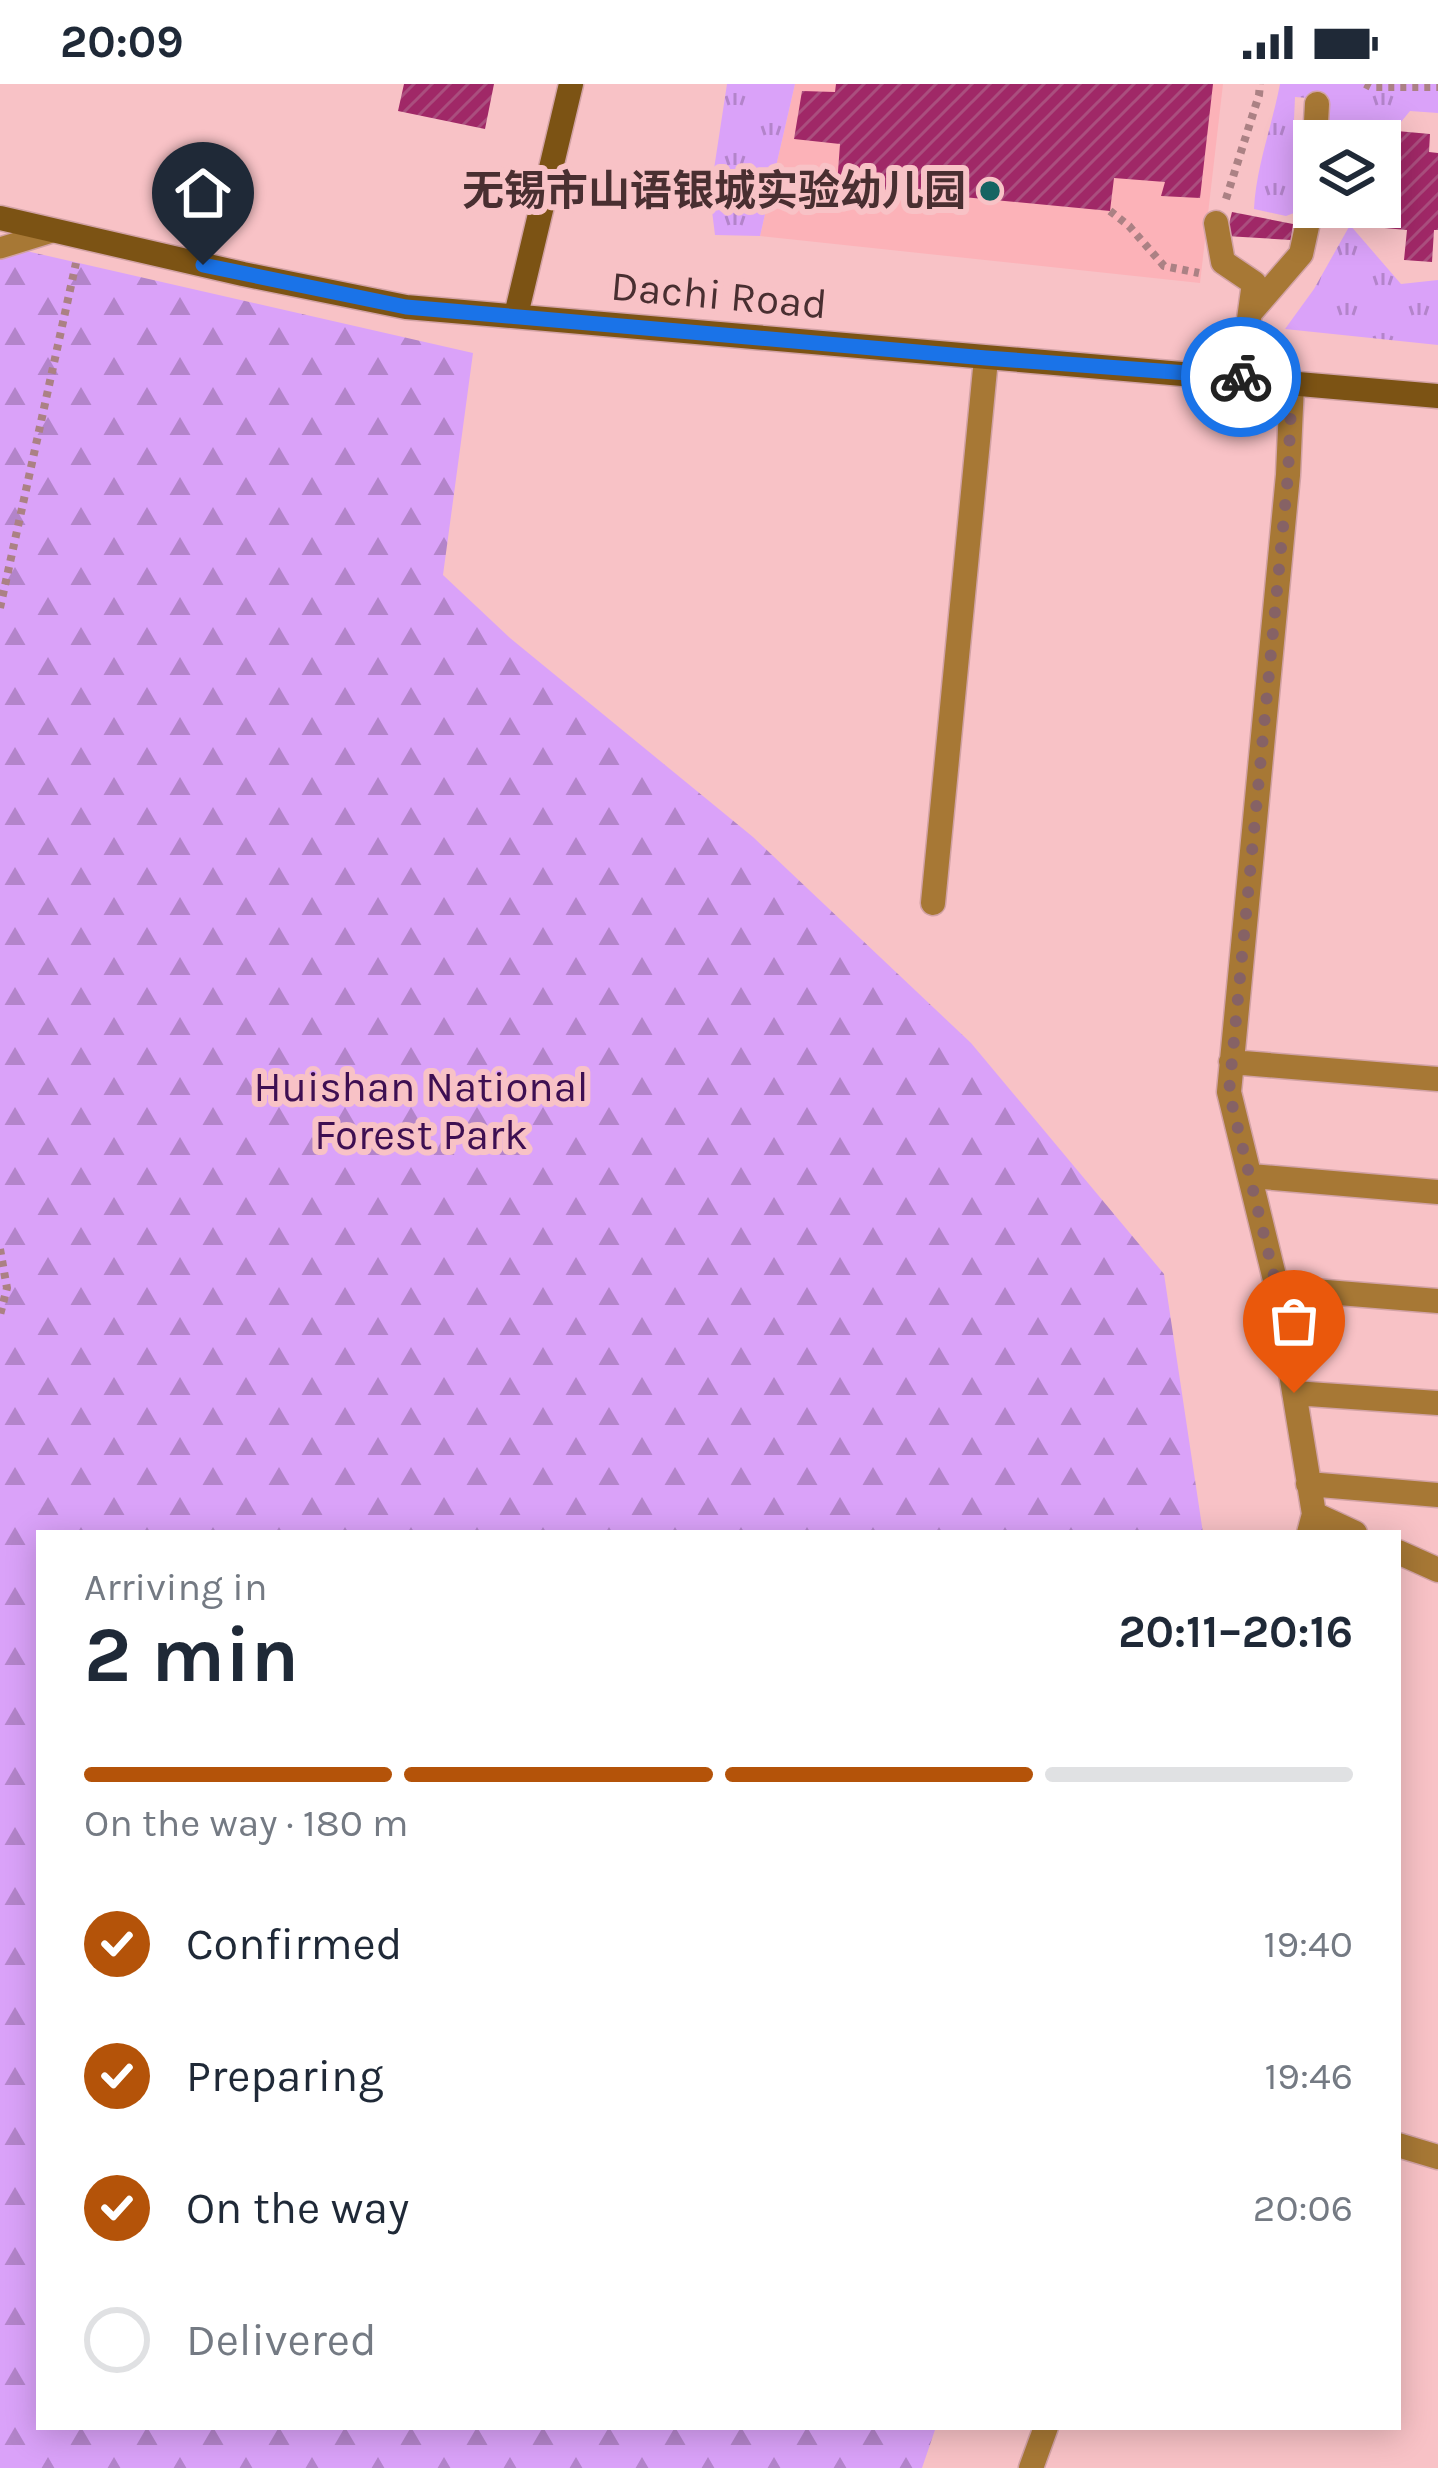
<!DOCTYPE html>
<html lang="en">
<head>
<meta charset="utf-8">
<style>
	body { margin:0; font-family:Karla,"Noto Sans SC",sans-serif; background:#f2f2f3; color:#1f2937; height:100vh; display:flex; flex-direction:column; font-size:45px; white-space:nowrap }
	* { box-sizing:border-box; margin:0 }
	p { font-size:39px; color:#747a83 }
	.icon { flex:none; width:66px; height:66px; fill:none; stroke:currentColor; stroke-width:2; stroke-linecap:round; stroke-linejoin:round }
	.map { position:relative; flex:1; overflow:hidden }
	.drawer { position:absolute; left:36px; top:1446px; width:1365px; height:900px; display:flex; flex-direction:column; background:#fff; border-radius:0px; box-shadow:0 6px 30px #0003 }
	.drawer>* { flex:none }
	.tools { position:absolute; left:1293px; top:36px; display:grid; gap:24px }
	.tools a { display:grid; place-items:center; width:108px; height:108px; border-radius:0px; background:#fff; box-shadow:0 6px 30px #0003; font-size:60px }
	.pin { position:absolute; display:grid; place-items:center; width:102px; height:102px; color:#fff; margin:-123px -51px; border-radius:50% 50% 50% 0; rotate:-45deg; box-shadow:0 0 12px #0007 }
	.pin .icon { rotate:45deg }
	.courier { position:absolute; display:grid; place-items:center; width:120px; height:120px; margin:-60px; border:9px solid #1a73e8; border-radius:50%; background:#fff; color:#222; box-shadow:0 3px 15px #0007 }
	.headline em { font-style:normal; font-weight:700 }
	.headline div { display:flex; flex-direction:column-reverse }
	.headline { display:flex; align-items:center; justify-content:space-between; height:204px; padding:0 48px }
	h1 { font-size:78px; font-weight:700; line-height:90px }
	.bar { display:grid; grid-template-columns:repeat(4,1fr); gap:18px 12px; align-content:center; height:144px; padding:0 48px }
	.bar i { height:15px; border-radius:9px; background:#e0e1e3 }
	.bar .current { background:#b45309 }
	.bar p { grid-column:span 4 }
	ol { padding:0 48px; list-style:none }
	li { display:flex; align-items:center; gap:36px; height:132px }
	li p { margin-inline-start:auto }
	li .icon { padding:12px; border-radius:50%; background:#b45309; color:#fff; stroke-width:4 }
	li:last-child { color:#747a83 }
	li i { width:66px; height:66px; border:6px solid #e0e1e3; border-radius:50% }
	.status { display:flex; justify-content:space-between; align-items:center; height:84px; padding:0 60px; background:#fff; direction:ltr }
	.status svg { height:33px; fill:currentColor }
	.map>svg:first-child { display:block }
</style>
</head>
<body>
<div class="status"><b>20:09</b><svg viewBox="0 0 49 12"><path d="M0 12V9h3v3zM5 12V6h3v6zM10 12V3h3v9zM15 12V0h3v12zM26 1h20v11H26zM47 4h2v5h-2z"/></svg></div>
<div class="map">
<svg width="1438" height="2384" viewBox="0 0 1438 2384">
	<defs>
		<pattern id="grass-tufts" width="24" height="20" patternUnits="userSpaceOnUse" patternTransform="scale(3)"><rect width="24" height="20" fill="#daa2f9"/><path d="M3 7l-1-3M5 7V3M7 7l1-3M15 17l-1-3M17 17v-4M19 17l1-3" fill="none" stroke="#b384ca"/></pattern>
		<pattern id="forest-firs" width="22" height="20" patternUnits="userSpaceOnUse" patternTransform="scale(3)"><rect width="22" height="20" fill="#daa2f9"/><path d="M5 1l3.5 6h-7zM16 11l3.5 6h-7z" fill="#b384ca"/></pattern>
		<pattern id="building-hatch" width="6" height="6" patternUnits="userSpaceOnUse" patternTransform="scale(3)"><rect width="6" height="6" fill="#a02867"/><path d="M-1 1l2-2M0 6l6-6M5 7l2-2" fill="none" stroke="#aa4e7e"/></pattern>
	</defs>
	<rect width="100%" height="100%" fill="#f8c2c6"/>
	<path fill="#fcb2b8" d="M795 0H1223L1200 199 760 152Z"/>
	<path fill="url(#grass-tufts)" d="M727 0H795L760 152 715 151 710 111Z
		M1280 0H1438V29L1410 27 1401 38 1379 43 1358 57H1329L1327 25 1308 14 1295 13 1293 59 1306 91 1302 126 1286 132 1254 125C1256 83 1272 42 1280 0Z
		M1350 141 1401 200 1438 196V261L1285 245 1314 205Z"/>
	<path fill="url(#forest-firs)" d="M0 161 473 269 443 491 510 554 753 753 971 959 1164 1190 1203 1449H39V2343H936L922 2384H0Z"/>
	<path fill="url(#building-hatch)" d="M404 0H494L485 45 398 27Z
		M836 0H1213L1200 114 1161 112 1165 98 1114 94 1110 127 837 101 840 60 794 55 802 7 835 8Z
		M1397 47 1430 50 1429 68 1438 69V146H1434L1432 178 1404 176 1407 146 1350 141 1352 123H1380V62L1395 64Z
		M1232 128 1293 140 1291 156 1226 152Z"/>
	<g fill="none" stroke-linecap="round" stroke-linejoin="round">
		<defs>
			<path id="service" d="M0 164 52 148"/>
			<path id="minor" d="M1315 57 1317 20
				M1216 139 1223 178 1254 199 1241 293
				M1250 229 1301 170 1313 115 1314 91
				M1292 300 1288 391 1229 1008 1277 1204 1314 1430 1309 1449
				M933 819 986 275
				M1231 978 1438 995
				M1251 1092 1438 1108
				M1277 1204 1438 1217
				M1294 1309 1438 1319
				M1308 1400 1438 1411
				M1314 1430 1355 1449
				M1398 1468 1438 1486
				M1398 2061 1438 2073
				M1031 2384 1046 2343"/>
			<path id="secondary" d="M0 134 243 190 406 223 1438 312
				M516 231 571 0"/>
		</defs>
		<use href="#service" stroke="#d2a2a5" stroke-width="24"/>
		<use href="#minor" stroke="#d2a2a5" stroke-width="27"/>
		<use href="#secondary" stroke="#d2a2a5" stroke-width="27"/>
		<path stroke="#ab8184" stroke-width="8" stroke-dasharray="6 6" stroke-linecap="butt" d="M1365 0 1371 3H1438
			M1226 115 1259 11 1260 0
			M1110 127 1129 142 1164 182 1199 189
			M0 524 76 179
			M0 1165 7 1204 0 1231"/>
		<use href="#service" stroke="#a77835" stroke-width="21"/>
		<use href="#minor" stroke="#a77835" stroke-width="24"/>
		<use href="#secondary" stroke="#7c5314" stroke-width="24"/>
	</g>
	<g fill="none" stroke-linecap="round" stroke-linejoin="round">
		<path stroke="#866265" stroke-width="12" stroke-dasharray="0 21.6" d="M1241 293 1292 300 1288 391 1229 1008 1277 1204 1294 1309"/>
		<path stroke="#1a73e8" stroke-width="15" d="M203 181 406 223 986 274 1241 293"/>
	</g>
	<circle fill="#156462" stroke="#f8c2c6" stroke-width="4.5" cx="990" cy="107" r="12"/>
	<g text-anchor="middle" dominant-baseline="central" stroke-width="12" stroke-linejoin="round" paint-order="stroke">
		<g font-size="42" font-weight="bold" fill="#492f31" stroke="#f8c2c6" text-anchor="end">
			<text x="966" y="107">无锡市山语银城实验幼儿园</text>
		</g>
		<g font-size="42" fill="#492f31" stroke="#f8c2c6">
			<text transform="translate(719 211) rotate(5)">Dachi Road</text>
		</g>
		<g font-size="42" fill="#3e0f52" stroke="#f8c2c6">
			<text x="421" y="1003">Huishan National<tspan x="421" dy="48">Forest Park</tspan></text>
		</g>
	</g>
</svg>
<div class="tools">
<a><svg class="icon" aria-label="layers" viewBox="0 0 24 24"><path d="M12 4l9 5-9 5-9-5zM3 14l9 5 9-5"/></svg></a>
</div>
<div class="pin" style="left:1294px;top:1309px;background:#ea580c"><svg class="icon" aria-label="bag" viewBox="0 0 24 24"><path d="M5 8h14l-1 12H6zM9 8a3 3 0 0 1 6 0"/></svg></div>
<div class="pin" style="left:203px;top:181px;background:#1f2937"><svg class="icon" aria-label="home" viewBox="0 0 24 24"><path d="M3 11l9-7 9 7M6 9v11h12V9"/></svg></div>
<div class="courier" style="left:1241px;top:293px"><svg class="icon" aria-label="bike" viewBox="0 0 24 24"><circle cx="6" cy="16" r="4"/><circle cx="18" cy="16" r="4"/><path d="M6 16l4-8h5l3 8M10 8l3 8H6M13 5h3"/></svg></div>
<section class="drawer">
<div class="headline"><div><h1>2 min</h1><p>Arriving in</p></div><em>20:11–20:16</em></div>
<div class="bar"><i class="current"></i><i class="current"></i><i class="current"></i><i></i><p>On the way · 180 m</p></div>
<ol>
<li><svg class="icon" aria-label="check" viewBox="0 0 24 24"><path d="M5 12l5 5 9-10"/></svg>Confirmed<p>19:40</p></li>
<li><svg class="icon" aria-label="check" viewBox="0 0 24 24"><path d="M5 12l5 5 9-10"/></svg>Preparing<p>19:46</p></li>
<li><svg class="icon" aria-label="check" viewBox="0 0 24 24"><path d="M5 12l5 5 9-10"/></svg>On the way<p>20:06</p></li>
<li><i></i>Delivered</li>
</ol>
</section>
</div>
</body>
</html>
